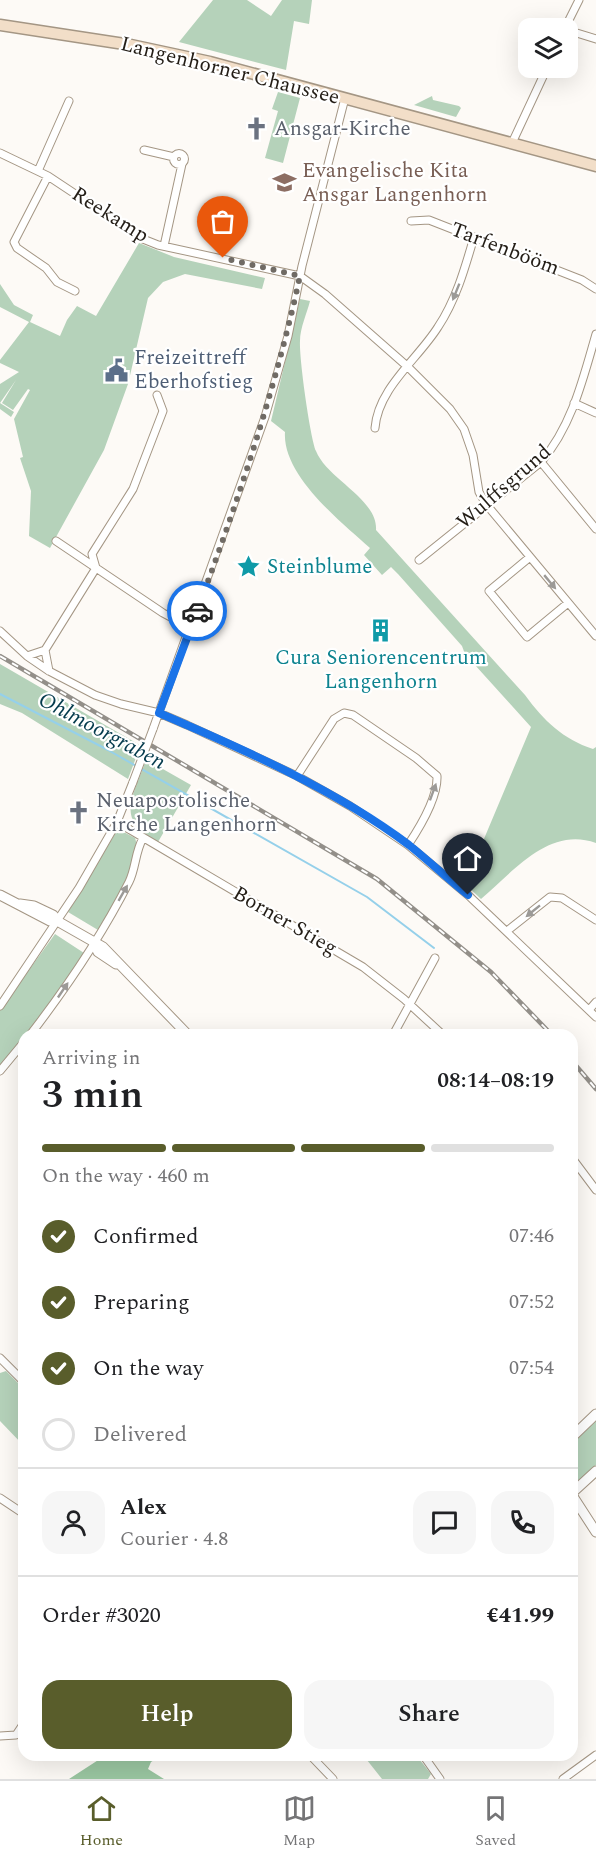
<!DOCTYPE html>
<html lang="en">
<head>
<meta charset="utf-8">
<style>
	body { margin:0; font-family:Spectral,serif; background:#f6f6f6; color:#202124; height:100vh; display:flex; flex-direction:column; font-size:22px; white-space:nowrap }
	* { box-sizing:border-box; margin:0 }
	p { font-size:20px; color:#757577 }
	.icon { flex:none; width:33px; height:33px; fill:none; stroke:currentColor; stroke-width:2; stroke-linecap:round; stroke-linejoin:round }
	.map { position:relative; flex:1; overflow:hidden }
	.details { position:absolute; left:18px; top:1029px; width:560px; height:732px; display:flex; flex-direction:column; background:#fff; border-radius:18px; box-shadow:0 6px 24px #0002 }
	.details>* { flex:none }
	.fabs { position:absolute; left:518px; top:18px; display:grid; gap:12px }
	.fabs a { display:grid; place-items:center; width:60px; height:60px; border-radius:12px; background:#fff; box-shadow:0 6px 24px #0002; font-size:30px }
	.pin { position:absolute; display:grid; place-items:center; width:51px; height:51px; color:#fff; margin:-62px -26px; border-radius:50% 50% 50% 0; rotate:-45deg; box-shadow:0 0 6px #0007 }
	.pin .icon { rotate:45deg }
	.courier { position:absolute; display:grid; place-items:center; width:60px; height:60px; margin:-30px; border:4px solid #1a73e8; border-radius:50%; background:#fff; color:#222; box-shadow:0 2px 8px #0007 }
	.head em { font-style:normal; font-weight:600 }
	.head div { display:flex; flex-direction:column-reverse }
	.head { display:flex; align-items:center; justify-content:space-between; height:102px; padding:0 24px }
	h1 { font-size:39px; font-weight:600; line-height:45px }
	.bar { display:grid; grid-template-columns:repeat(4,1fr); gap:9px 6px; align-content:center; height:72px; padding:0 24px }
	.bar i { height:8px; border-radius:4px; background:#e0e0e0 }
	.bar .current { background:#595d2b }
	.bar p { grid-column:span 4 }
	.line { display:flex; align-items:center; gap:15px; padding:0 24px; border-top:2px solid #e0e0e0 }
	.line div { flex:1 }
	.round { display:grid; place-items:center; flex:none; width:63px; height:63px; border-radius:18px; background:#f6f6f6 }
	ol { padding:0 24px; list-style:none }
	li { display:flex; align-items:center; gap:18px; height:66px }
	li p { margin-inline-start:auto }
	li .icon { padding:6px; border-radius:50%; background:#595d2b; color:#fff; stroke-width:4 }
	li:last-child { color:#757577 }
	li i { width:33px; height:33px; border:3px solid #e0e0e0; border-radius:50% }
	.primary-button { display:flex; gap:12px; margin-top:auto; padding:12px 24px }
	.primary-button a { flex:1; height:69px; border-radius:18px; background:#595d2b; color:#fff; font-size:24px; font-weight:600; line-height:69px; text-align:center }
	.primary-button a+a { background:#f6f6f6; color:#202124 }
	.menu { display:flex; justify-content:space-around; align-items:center; height:84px; border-top:2px solid #e0e0e0; background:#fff; font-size:16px; color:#757577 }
	.menu a { display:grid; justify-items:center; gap:3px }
	.menu .current { color:#595d2b }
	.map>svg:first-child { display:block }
</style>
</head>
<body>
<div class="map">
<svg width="596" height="1779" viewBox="0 0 596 1779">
	<rect width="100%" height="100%" fill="#fdfaf6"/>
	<path fill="#b5d2ba" d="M213 0H247L271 16 282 0H312L309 24 294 21 286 70 179 42Z
		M278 92 300 98 283 163 265 158 278 111 272 109Z
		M432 96 433 100 459 106 461 108 456 117 414 105Z
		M139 243 174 257 265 278 262 289 185 274 163 282 148 298 128 384 104 450 50 548 29 536 31 491 20 458 23 457 14 419 30 390 28 389 13 410 2 403 16 380 0 403 14 412 11 417 0 409V384L19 372 0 363V360L29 322 0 307V284L14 305 33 315 30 322 60 336 67 320 77 306 96 316Z
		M300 299 310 301C307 313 300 328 300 341 299 358 310 436 316 451 327 479 378 499 376 530L525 695C544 721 563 739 593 749L596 747V843C549 826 514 871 481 899L465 884 531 727 465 654 462 646 398 574 391 567 382 575 364 555 370 548C341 522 282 475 285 432L271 421Z
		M0 664 150 751 147 760 191 785 158 842C114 819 133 798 146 760L137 755 128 779 22 713 0 704Z
		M118 829 135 838C144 862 110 910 98 930L68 912Z
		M55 934 84 953 42 1015 0 1066V1010Z
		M6 1371 24 1389V1446L0 1421V1373Z
		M596 1421V1465L579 1482 572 1472V1443Z
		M363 1755H416L431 1774 428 1779H382Z"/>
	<path fill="#9ac6a1" d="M106 1755H162L151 1762 148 1769 164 1779H69Z"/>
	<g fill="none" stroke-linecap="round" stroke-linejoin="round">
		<path stroke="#95d0ea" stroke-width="2" d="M0 694 108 750 367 897 434 948"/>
		<defs>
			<path id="minor" d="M565 28 579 0
				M567 30 596 39
				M512 143 547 68
				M144 150 174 157
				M0 153 48 176 143 239 158 245 300 276 325 294 408 367 450 409 464 429 473 455 479 492 486 504 596 636
				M173.5 159a5.5 5.5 0 1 1 11 0a5.5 5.5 0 1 1-11 0Z
				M38 171 69 101
				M48 176 14 242 17 248 46 268 57 282 75 291
				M411 221 429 220 582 280 596 289
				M164 246 182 164
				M574 403 596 413
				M375 428C378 388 418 359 438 327 456 300 465 268 474 237
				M541 462 596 529
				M56 541 163 613 191 628
				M530 557 489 591 527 637 568 603
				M419 560 541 462C572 426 583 379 596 334
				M0 631 27 656 49 671 95 695 121 704 159 713 187 725 297 776 350 806 408 845 468 895 596 1017
				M45 650 49 671
				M27 656 45 650 96 568 92 554 133 489 163 411 157 395
				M153 729 265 417 288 336 302 266 345 98
				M297 776 334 719 344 713 353 715 416 758 437 776C438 798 420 827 408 845
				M117 822 363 967 404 999 443 1035
				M507 931 550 897 562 898 596 920
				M0 1006 79 888 117 822 133 782
				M589 1010 596 1002
				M30 1035C67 987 101 937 129 882 136 868 135 852 143 838
				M393 1035 435 958
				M0 1071 24 1042
				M572 1158 596 1190
				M0 1358 24 1382
				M0 1498 24 1514
				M0 1736 16 1735 24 1723
				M247 1755H248
				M310 1755 333 1779
				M423 1755 440 1779
				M563 1779 596 1755"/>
			<path id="tertiary" d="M0 895 50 921 59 922
				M20 904 34 906 53 915 59 922 103 947 188 1035
				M94 944 98 952 116 964
				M572 1437 596 1414
				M572 1493 596 1471
				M572 1495 596 1532"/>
			<path id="secondary" d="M0 25 131 45 210 62 596 166"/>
		</defs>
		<use href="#minor" stroke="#a49684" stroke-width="9"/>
		<use href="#tertiary" stroke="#a49684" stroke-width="11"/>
		<use href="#secondary" stroke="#a49684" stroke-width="13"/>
		<use href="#minor" stroke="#fff" stroke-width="7"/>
		<use href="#tertiary" stroke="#fff" stroke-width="9"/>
		<use href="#secondary" stroke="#f2dec8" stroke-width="10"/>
		<defs>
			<path id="rail" d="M0 656 377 879 491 972 552 1035
				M572 1061 596 1089"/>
		</defs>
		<use href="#rail" stroke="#938f89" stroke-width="4.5"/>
		<use href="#rail" stroke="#fff" stroke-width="2" stroke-dasharray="7" stroke-linecap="butt"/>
		<defs>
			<path id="minor-bridge" d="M133 782 153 729"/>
		</defs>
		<use href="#minor-bridge" stroke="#a49684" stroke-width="9" stroke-linecap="butt"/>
		<use href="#minor-bridge" stroke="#fff" stroke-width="7"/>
	</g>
	<defs><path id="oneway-solid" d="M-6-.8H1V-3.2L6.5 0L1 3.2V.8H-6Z" transform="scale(1.5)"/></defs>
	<g fill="#9c9a97">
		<use href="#oneway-solid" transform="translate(456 292) rotate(112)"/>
		<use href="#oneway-solid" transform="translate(550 582) rotate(50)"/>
		<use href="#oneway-solid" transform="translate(433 792) rotate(-70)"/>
		<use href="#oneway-solid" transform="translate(123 893) rotate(-60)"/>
		<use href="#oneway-solid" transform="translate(533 911) rotate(141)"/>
		<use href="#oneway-solid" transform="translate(63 990) rotate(-56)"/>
	</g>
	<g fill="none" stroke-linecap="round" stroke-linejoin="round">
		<path stroke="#706b65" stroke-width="6" stroke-dasharray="0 10.8" d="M197 611C238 501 275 391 300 276L223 258"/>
		<path stroke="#1a73e8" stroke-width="8" d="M197 611 159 713C243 749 336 790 409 845 429 861 448 879 468 895"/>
	</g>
	<defs>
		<symbol id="church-bare" viewBox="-9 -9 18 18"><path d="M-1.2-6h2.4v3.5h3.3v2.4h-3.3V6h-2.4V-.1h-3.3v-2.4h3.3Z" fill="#6b7280" stroke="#fff" stroke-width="2.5" paint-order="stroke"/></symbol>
		<symbol id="school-bare" viewBox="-9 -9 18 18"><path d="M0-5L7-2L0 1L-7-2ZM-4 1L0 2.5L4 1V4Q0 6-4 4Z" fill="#8d6e63" stroke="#fff" stroke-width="2.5" paint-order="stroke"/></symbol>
		<symbol id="civic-bare" viewBox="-9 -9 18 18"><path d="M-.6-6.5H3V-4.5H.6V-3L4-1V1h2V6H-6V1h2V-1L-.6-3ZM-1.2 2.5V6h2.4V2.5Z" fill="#5c6f8a" stroke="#fff" stroke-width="2.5" paint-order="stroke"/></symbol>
		<symbol id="sight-bare" viewBox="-9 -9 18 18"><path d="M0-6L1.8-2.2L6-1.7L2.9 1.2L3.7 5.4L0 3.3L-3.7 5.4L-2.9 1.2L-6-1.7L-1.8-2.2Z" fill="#0f9aa8" stroke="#fff" stroke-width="2.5" paint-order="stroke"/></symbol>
		<symbol id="building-bare" viewBox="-9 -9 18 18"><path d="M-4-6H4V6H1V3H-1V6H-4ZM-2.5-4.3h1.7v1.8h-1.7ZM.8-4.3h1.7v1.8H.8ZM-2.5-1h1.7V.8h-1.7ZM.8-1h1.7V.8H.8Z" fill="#0f9aa8" stroke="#fff" stroke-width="2.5" paint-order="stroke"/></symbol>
	</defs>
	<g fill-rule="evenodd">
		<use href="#church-bare" x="240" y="112" width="33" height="33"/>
		<use href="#school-bare" x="268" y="166" width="33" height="33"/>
		<use href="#civic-bare" x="100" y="354" width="33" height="33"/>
		<use href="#sight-bare" x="232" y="550" width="33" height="33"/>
		<use href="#building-bare" x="364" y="614" width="33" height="33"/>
		<use href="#church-bare" x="62" y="796" width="33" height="33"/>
	</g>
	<g text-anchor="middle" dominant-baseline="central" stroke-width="4.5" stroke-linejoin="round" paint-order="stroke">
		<g font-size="21" fill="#241e17" stroke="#fff">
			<text transform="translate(230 71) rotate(14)">Langenhorner Chaussee</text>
			<text transform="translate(110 215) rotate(32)">Reekamp</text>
			<text transform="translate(505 249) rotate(21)">Tarfenbööm</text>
			<text transform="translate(504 487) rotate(-41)">Wulffsgrund</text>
			<text transform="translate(285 921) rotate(30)">Borner Stieg</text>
		</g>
		<g font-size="21" fill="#5b616d" stroke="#fff" text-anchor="start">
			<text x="274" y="129">Ansgar-Kirche</text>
			<text x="96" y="801">Neuapostolische<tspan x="96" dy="24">Kirche Langenhorn</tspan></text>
		</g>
		<g font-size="21" fill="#785e54" stroke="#fff" text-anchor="start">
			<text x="302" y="171">Evangelische Kita<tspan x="302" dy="24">Ansgar Langenhorn</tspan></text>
		</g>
		<g font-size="21" fill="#4e5e75" stroke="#fff" text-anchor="start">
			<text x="134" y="358">Freizeittreff<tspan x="134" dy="24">Eberhofstieg</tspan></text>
		</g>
		<g font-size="21" fill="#0d838f" stroke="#fff" text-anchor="start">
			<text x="267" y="567">Steinblume</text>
			<text x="381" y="658" text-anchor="middle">Cura Seniorencentrum<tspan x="381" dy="24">Langenhorn</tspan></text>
		</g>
		<g font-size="22" font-style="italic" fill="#053b4d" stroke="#fff">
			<text transform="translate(102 731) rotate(28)">Ohlmoorgraben</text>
		</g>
	</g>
</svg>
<div class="fabs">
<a><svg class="icon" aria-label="layers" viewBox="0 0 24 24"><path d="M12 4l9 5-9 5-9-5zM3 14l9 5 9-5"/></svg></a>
</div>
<div class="pin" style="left:223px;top:258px;background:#ea580c"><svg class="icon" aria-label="bag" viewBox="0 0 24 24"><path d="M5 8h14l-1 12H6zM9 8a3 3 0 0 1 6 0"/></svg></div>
<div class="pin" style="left:468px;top:895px;background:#1f2937"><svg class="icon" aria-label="home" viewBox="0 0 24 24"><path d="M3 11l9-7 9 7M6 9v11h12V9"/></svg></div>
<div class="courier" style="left:197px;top:611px"><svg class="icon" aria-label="car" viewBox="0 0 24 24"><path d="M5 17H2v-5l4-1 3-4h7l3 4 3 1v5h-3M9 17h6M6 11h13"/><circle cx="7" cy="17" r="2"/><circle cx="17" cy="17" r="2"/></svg></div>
<section class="details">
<div class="head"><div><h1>3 min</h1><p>Arriving in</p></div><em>08:14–08:19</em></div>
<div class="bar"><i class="current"></i><i class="current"></i><i class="current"></i><i></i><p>On the way · 460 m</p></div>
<ol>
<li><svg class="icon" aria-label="check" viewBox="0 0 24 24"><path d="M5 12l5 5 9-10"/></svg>Confirmed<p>07:46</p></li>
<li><svg class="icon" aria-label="check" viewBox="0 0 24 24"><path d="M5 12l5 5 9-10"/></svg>Preparing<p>07:52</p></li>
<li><svg class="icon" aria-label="check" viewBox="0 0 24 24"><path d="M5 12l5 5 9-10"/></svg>On the way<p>07:54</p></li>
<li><i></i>Delivered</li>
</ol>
<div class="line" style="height:108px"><a class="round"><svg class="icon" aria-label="person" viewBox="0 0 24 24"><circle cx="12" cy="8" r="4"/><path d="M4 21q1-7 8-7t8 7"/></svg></a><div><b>Alex</b><p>Courier · 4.8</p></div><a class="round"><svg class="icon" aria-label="chat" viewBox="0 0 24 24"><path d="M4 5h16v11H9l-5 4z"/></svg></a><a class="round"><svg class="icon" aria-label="phone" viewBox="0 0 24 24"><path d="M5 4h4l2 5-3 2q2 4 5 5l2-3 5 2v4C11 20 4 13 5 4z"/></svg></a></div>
<div class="line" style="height:78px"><div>Order #3020</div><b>€41.99</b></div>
<div class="primary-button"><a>Help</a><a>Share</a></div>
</section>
</div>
<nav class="menu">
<a class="current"><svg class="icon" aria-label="home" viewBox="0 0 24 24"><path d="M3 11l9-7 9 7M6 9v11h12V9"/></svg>Home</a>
<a><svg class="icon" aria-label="map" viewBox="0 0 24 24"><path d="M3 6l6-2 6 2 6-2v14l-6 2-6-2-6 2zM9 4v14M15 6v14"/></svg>Map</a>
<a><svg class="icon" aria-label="saved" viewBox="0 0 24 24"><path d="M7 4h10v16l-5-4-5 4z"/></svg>Saved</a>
</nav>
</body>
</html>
